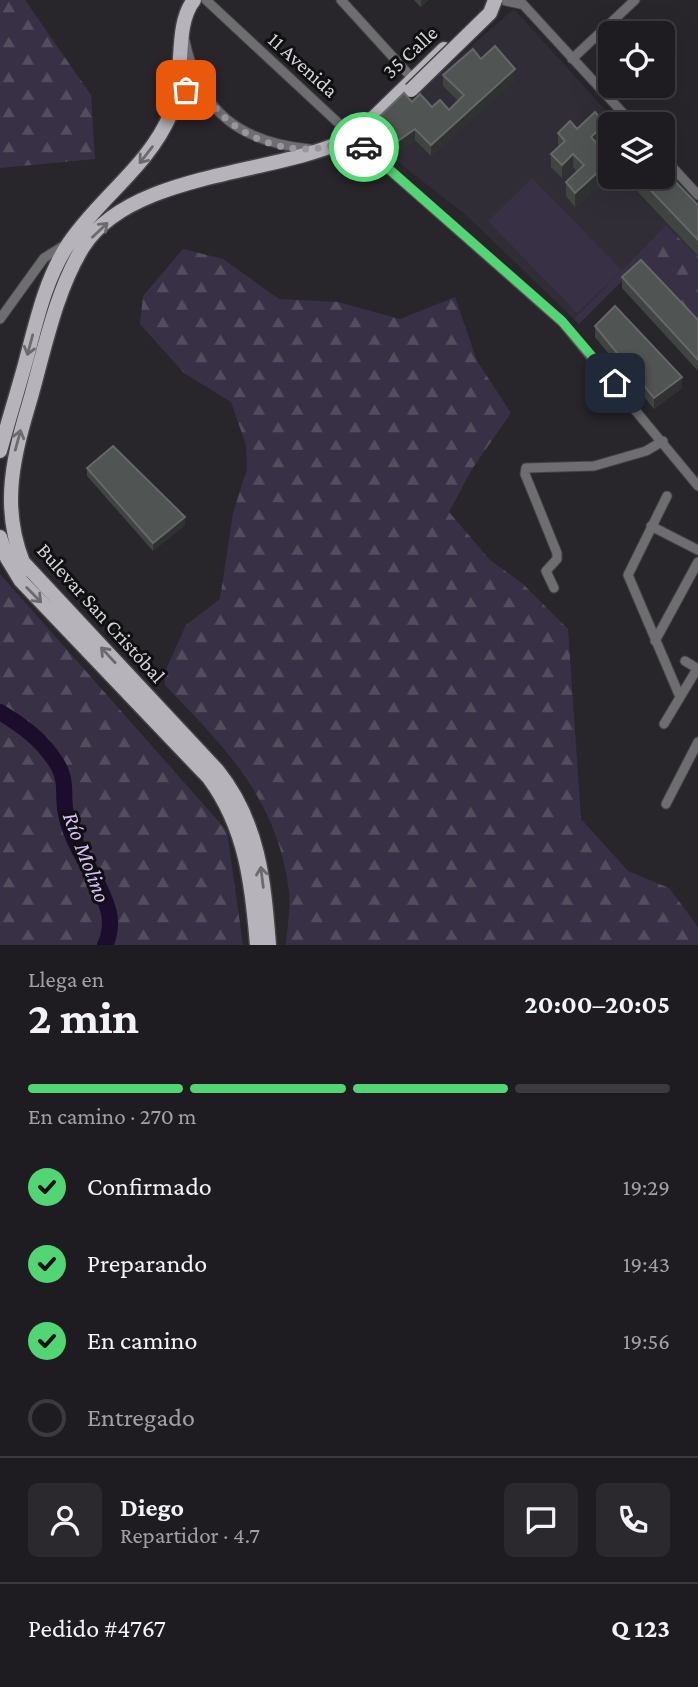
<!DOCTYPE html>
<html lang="es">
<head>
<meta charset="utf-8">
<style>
	body { margin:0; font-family:"Crimson Pro",serif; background:#2b292d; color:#f1f3f6; height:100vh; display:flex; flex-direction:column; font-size:26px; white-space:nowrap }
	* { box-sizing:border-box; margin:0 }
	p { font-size:23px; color:#a1a1a5 }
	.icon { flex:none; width:38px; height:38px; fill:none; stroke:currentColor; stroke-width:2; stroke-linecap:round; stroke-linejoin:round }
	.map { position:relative; height:945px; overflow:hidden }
	.details { display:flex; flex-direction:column; background:#1e1c20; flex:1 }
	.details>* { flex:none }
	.fabs { position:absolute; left:598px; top:21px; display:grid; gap:14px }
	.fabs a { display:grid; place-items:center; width:77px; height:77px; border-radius:10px; background:#1e1c20; box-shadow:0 7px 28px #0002,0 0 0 2px #3c3a3e; font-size:35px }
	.pin { position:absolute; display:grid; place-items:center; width:60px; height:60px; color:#fff; margin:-30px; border-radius:14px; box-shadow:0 4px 10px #0006 }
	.courier { position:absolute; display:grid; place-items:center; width:70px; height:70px; margin:-35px; border:5px solid #52d673; border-radius:50%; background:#fff; color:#222; box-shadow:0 2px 9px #0007 }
	.head em { font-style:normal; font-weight:700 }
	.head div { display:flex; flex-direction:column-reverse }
	.head { display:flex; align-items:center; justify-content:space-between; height:119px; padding:0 28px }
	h1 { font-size:46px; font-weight:700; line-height:52px }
	.bar { display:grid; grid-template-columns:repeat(4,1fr); gap:10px 7px; align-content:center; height:84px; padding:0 28px }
	.bar i { height:9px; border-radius:5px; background:#3c3a3e }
	.bar .active { background:#52d673 }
	.bar p { grid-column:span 4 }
	.line { display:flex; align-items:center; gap:18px; padding:0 28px; border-top:2px solid #3c3a3e }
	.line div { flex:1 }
	.round { display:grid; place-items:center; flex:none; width:74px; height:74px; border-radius:10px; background:#2b292d }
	ol { padding:0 28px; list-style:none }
	li { display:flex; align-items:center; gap:21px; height:77px }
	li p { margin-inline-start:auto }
	li .icon { padding:7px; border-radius:50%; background:#52d673; color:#111; stroke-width:4 }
	li:last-child { color:#a1a1a5 }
	li i { width:38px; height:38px; border:4px solid #3c3a3e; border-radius:50% }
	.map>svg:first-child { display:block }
</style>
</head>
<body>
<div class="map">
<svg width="698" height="945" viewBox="0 0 698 945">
	<defs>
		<pattern id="forest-firs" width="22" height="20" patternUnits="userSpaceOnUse" patternTransform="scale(1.75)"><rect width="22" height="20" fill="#383044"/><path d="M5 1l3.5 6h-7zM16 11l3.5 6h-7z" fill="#544d5e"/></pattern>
	</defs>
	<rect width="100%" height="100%" fill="#28262b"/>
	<path fill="#312d37" d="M514 9 618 124H611V177H663L698 206V257L666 225 574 319 466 215 366 137Z"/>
	<path fill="url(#forest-firs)" d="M0 0H25L91 95 95 159 0 168Z
		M666 225 698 257V323L640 263 579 324 574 319Z
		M183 249 223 259 279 299 338 302 400 319 455 297 477 361 511 413 472 469 449 512 490 560 523 584 568 629 581 819 628 871 669 888 698 927V945H286C287 928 291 908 289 891 277 798 226 749 165 685L164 674 186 625 220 599 233 513 247 469 246 445 231 402 184 373 140 324 143 296Z
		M0 574 227 831 243 945H0Z"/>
	<path fill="#383044" d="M532 178 622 270 577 313 488 221Z"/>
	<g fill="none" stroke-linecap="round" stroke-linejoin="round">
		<path stroke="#1b0d2b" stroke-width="16" d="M0 712C23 726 41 739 56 762 67 779 63 790 65 808 70 847 100 877 109 913 111 923 110 936 105 945"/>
		<defs>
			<path id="minor" d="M206 0 377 159 562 322 698 486
				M341 0 412 78
				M502 0 520 4
				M519 0 633 124
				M185 41C200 112 239 142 310 149
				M572 59 635 0
				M663 157 698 195
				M0 319 44 258 68 243
				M667 496 628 575 680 697
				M651 526 698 550
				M554 588 546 571 557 559V553L525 474 526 468 594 466 646 451 663 441
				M655 641 698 562
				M685 661 698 669
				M664 724 697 669
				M666 804 698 742"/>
			<path id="primary" d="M175 103 186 90 204 95
				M0 451C8 422 17 393 25 364 36 323 45 279 69 243 100 197 149 166 171 113 186 77 173 26 194 0
				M0 537 7 558 21 581 209 778C246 828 252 885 257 945
				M269 945C264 881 259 822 217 770L23 562C0 505 14 454 31 397 45 347 56 291 83 247 130 173 270 175 344 141L365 126 444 49"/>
		</defs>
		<use href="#minor" stroke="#444247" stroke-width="11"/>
		<use href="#primary" stroke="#444247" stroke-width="17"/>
		<use href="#minor" stroke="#6e6d70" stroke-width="9"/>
		<use href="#primary" stroke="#b6b4ba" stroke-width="14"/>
		<defs>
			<path id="primary-bridge" d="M411 90 490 13 495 0"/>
		</defs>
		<use href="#primary-bridge" stroke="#444247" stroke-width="17" stroke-linecap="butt"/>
		<use href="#primary-bridge" stroke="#b6b4ba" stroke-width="14"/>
	</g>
	<path fill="#404541" d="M414 0H428L421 7Z
		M481 59 515 80 431 156 415 140 398 151 377 130V119L412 102 432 107 449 110 458 101 443 86V75Z
		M577 129 605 137 598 144 602 149 611 141V174L575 207 566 196V182L577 172 573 167 562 178 551 167V154L558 147V133Z
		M638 177 698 205V256L638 192Z
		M622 277 698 320V371L622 288Z
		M595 326 682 388 654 409 595 337Z
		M87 468 185 525 153 551 87 476Z"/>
	<path fill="#303232" d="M421 0H428L421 7Z
		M515 69V80L431 156V145Z
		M605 124V137L591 151V137Z
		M415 129V140L398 151V141Z
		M573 154V167L562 178V165Z
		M611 160V174L575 207V193Z
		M682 377V388L654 409V398Z
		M185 517V525L153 551V543Z"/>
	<path fill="#505452" stroke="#656867" stroke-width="2" d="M495 46 515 69 431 145 415 129 398 141 377 119 404 93 412 102 420 94 432 107 440 100 449 110 464 95 443 75 473 49 481 59Z
		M595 112 605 124 591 137 602 149 611 141V160L575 193 566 182 584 165 573 154 562 165 551 154 565 141 558 133 570 121 577 129Z
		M663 169 698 205V240L638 177H663Z
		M641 260 698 320V360L622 277Z
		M615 306 682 377 654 398 595 326Z
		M113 446 185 517 153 543 87 468Z"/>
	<defs><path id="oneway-shaft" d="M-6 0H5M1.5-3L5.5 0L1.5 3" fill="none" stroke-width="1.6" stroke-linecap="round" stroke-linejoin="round" transform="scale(1.75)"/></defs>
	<g stroke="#6b6a6e">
		<use href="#oneway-shaft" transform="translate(146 155) rotate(128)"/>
		<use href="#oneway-shaft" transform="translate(100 230) rotate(-43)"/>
		<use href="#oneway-shaft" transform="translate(30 345) rotate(105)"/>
		<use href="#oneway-shaft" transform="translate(18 440) rotate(-75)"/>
		<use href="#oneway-shaft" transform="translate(34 595) rotate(46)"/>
		<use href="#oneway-shaft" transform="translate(108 655) rotate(-133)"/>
		<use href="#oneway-shaft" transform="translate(262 877) rotate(-97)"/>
	</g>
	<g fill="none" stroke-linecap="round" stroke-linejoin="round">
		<path stroke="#99979b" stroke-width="7" stroke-dasharray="0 12.6" d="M186 90 199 91C211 100 218 113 230 122 264 149 314 159 352 137L364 147"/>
		<path stroke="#52d673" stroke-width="9" d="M364 147 562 321 615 383"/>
	</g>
	<g text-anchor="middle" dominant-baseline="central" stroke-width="6" stroke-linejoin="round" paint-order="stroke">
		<g font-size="21" fill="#d6d4d8" stroke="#100f11">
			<text transform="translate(410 52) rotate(-43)">35 Calle</text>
			<text transform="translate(303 65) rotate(42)">11 Avenida</text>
			<text transform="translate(101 613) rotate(48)">Bulevar San Cristóbal</text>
		</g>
		<g font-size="23" font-style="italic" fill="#d9bffe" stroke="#100f11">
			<text transform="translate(87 857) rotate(69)">Río Molino</text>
		</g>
	</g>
</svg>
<div class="fabs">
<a><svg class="icon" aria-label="locate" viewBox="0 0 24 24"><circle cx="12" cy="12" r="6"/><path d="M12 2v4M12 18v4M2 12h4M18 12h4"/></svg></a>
<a><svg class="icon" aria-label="layers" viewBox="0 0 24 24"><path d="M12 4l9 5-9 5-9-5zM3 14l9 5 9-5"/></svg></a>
</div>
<div class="pin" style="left:186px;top:90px;background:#ea580c"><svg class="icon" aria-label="bag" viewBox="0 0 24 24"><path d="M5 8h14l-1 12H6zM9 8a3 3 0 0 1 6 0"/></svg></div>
<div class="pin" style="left:615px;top:383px;background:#1f2937"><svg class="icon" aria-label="home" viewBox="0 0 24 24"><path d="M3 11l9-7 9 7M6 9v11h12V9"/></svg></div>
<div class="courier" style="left:364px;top:147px"><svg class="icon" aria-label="car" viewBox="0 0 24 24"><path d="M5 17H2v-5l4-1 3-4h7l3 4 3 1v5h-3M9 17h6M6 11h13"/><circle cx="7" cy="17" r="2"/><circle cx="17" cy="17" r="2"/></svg></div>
</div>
<section class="details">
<div class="head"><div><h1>2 min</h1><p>Llega en</p></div><em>20:00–20:05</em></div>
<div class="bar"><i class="active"></i><i class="active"></i><i class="active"></i><i></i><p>En camino · 270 m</p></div>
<ol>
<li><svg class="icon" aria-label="check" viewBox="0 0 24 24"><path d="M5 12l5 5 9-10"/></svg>Confirmado<p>19:29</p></li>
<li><svg class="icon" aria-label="check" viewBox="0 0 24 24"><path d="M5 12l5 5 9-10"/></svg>Preparando<p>19:43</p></li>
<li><svg class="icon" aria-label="check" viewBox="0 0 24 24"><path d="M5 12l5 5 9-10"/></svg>En camino<p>19:56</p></li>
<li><i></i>Entregado</li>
</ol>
<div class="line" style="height:126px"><a class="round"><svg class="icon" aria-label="person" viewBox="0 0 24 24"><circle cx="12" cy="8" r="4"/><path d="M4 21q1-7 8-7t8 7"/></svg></a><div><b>Diego</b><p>Repartidor · 4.7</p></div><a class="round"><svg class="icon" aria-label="chat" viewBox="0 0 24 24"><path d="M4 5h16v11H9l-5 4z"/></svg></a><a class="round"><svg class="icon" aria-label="phone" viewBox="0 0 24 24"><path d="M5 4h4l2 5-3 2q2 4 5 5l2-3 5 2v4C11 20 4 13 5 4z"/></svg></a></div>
<div class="line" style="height:91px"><div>Pedido #4767</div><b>Q 123</b></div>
</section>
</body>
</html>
